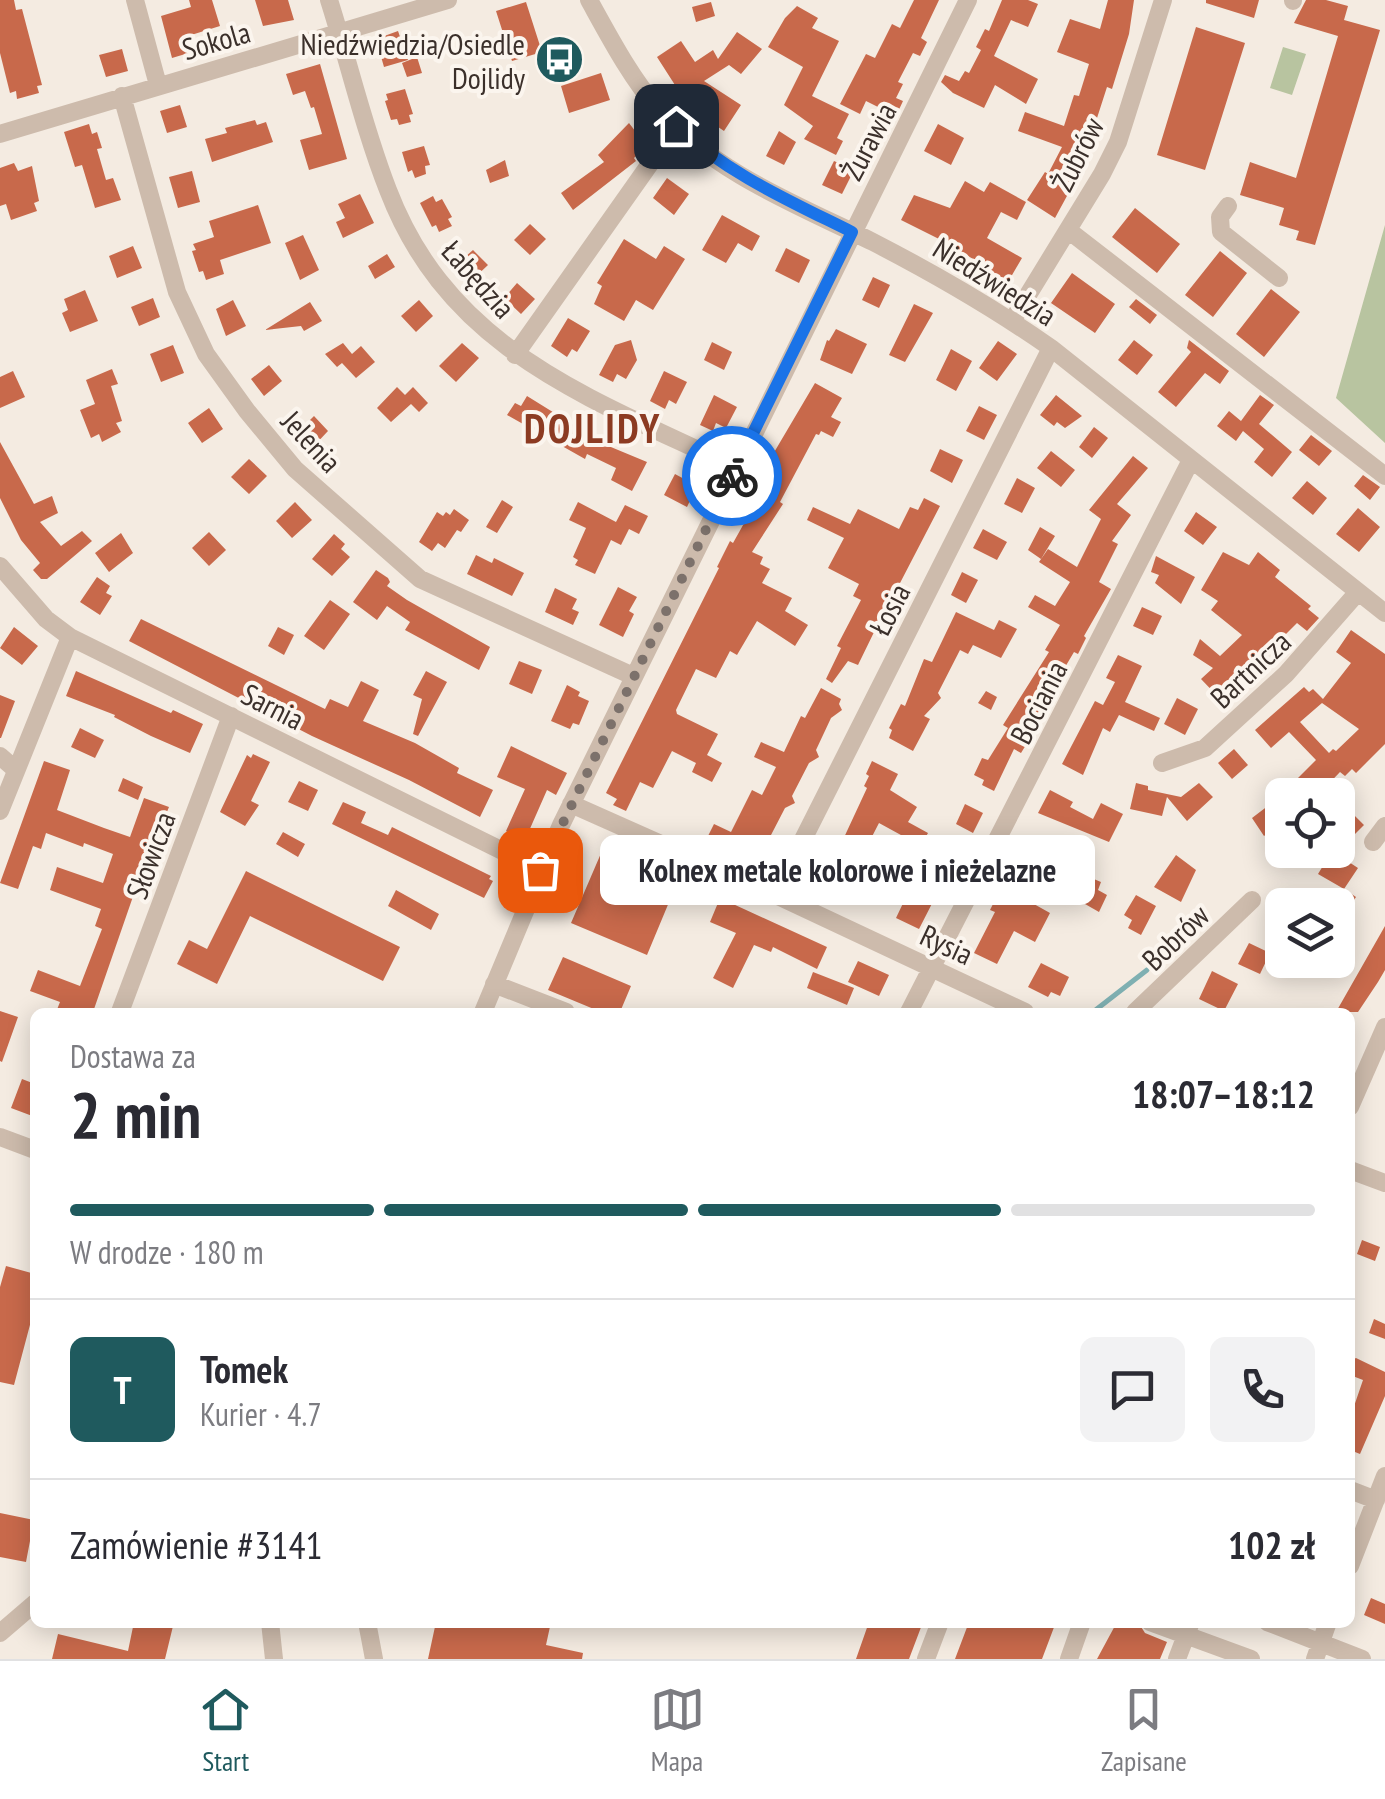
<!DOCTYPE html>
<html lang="pl">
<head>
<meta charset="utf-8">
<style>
	body { margin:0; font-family:"PT Sans Narrow",sans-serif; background:#f2f2f3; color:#2b2b33; height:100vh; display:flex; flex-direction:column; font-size:38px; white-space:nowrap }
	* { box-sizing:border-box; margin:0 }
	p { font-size:32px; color:#7c7c81 }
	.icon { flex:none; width:55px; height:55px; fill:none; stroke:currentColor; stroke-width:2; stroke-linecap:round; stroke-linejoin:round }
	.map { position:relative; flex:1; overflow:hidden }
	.details { position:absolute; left:30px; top:1008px; width:1325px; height:620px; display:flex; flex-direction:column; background:#fff; border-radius:15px; box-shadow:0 5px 25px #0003 }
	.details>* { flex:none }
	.tools { position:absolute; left:1265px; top:778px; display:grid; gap:20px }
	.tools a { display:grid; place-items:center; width:90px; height:90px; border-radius:15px; background:#fff; box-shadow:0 5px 25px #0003; font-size:50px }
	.pin { position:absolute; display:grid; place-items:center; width:85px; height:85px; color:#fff; margin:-42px; border-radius:20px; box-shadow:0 5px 15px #0006 }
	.courier { position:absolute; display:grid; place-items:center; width:100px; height:100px; margin:-50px; border:8px solid #1a73e8; border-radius:50%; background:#fff; color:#222; box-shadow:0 2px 12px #0007 }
	.bubble { position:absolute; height:70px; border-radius:15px; background:#fff; box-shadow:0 5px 25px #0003; font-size:32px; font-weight:600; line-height:70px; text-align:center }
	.headline em { font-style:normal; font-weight:600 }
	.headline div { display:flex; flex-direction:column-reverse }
	.headline { display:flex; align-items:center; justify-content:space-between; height:170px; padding:0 40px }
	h1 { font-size:65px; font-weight:600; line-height:75px }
	.bar { display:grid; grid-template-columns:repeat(4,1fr); gap:15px 10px; align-content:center; height:120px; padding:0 40px }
	.bar i { height:12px; border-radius:8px; background:#e1e1e2 }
	.bar .selected { background:#1f5a5e }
	.bar p { grid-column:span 4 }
	.line { display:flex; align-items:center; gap:25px; padding:0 40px; border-top:2px solid #e1e1e2 }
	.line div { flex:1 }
	.round { display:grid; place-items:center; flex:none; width:105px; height:105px; border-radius:15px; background:#f2f2f3 }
	.tab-bar { display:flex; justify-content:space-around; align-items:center; height:140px; border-top:2px solid #e1e1e2; background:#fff; font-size:28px; color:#7c7c81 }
	.tab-bar a { display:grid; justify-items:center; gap:5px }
	.tab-bar .selected { color:#1f5a5e }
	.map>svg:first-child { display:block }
</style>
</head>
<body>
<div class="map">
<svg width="1385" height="1659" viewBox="0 0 1385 1659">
	<rect width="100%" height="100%" fill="#f4ebe1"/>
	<path fill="#b8c4a0" d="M1283 47 1306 54 1292 95 1270 88Z
		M1385 225V443L1336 398Z"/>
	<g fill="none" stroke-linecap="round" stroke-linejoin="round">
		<path stroke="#7fb0b2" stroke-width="5" d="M1093 1012 1147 970"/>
	</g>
	<path fill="#c8694b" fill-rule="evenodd" d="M0 0H14L16 10 22 9 42 85 37 86 39 93 17 99 16 91 10 93 0 53Z
		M189 0H212L220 26 188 36 192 52 172 58 161 16 191 7Z
		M255 0H288L294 20 263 26Z
		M914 0H939L921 38 927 42 920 56 913 53 898 82 903 84 896 98 903 101 896 116 866 101 860 114 840 104 866 54 875 58 892 24 900 28Z
		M1002 0H1028L1038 4 1028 27 1011 20 994 56 1038 79 1026 104 995 85 984 108 953 93 941 82 945 75 959 81 965 71 969 73 981 50 976 47 985 29 989 31Z
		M1108 0H1134L1129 34 1112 89 1107 87 1088 146 1093 148 1055 218 1027 200 1045 172 1048 174 1062 147 1018 131 1025 112 1064 126 1074 95 1079 96 1089 64 1057 52 1070 19 1100 29Z
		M1206 0H1259L1254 18 1206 3Z
		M1306 0H1326L1348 6 1344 20 1380 30 1315 245 1296 240 1299 231 1279 225 1284 208 1240 195 1250 162 1296 178 1338 36 1294 23Z
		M526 2 542 52 512 61 496 11Z
		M711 2 715 16 696 22 692 7Z
		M797 6 818 18 812 28 839 41 812 96 849 114 837 138 843 141 836 155 804 139 813 126 784 105 803 67 768 47 785 18Z
		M1196 27 1245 43 1205 170 1157 155Z
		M398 31 408 60 384 67 376 39Z
		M737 32 762 49 741 74 729 65 704 81 741 105 724 131 696 112 692 117 681 107 682 96 657 57 681 41 695 62 713 50 718 59Z
		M122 49 128 71 106 77 99 55Z
		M417 57 422 73 407 77 402 63Z
		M320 64 347 159 309 170 300 140 322 134 314 107 311 108 305 91 293 95 286 74Z
		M601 73 610 100 569 113 561 86Z
		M405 89 413 114 409 115 411 122 399 125 397 119 391 120 385 101 388 100 386 94Z
		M180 105 187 127 167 133 160 111Z
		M255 120 257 125 266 122 273 142 212 162 205 139 227 133 225 128Z
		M629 123 642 140 637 143 642 150 634 158 636 161 573 210 561 193 604 162 598 155Z
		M89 124 92 134 97 132 102 148 97 149 106 180 113 178 121 200 95 208 82 165 75 167 64 132Z
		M938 124 964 138 951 165 924 151Z
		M779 131 796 142 784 165 766 156Z
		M424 146 430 165 425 166 426 174 415 178 412 170 408 172 402 152Z
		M505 160 509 176 490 183 486 170Z
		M834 161 854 170 842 194 822 185Z
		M14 163 18 171 32 166 39 201 34 203 37 211 11 220 6 204 0 206V168Z
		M192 171 200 202 178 208 169 177Z
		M667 178 689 194 674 215 653 198Z
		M965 181 984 192 990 182 1026 202 1017 220 1001 212 987 238 1022 258 1008 282 953 246 901 220 914 195 950 208Z
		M360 194 374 223 343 238 336 222 345 218 338 204Z
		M433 196 436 202 442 199 452 217 448 219 452 226 439 232 436 225 432 227 420 203Z
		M258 205 271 243 220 260 224 274 206 280 203 271 199 272 192 251 196 250 193 244 214 237 209 221Z
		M1135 208 1180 244 1157 273 1112 237Z
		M722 215 760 236 752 251 738 243 726 263 702 250Z
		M530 224 546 239 530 255 514 240Z
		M303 235 319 270 300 280 285 243Z
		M624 239 656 259 664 246 685 259 653 310 636 300 624 321 594 304 602 286 597 283Z
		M133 246 142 268 117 278 109 256Z
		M786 248 810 260 799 283 775 271Z
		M473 250 488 265 471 281 456 265Z
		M1220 251 1247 273 1213 317 1185 295Z
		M387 254 395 267 375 279 368 266Z
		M1072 273 1115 304 1095 333 1051 303Z
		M873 277 890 285 879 308 862 300Z
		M517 283 535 299 521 314 504 298Z
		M1271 289 1300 312 1264 357 1236 334Z
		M85 290 98 321 70 332 62 313 68 310 64 299Z
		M153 298 160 317 139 326 131 307Z
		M1136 299 1157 315 1150 324 1129 307Z
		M233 300 246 326 226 336 216 309Z
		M419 300 433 316 416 332 401 316Z
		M310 302 322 321 304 331 301 326 265 330Z
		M914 304 933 313 905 362 889 355Z
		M568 318 590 331 577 352 572 349 567 357 551 346Z
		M836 329 867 344 852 374 820 360 827 340 829 341Z
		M631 340 637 360 626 379 617 374 613 382 599 375 615 345Z
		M1134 340 1153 355 1137 375 1118 360Z
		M1189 340 1229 371 1220 384 1205 373 1176 407 1158 392 1191 352 1187 348Z
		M998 341 1017 354 997 381 979 368Z
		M712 342 732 352 724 370 704 360Z
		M343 343 352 354 361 346 375 362 356 378 342 363 337 367 325 354Z
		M462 343 479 358 456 382 439 366Z
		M173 345 184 373 161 382 150 354Z
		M951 349 972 361 956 391 936 380Z
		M269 365 282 381 264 396 251 379Z
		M112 369 118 384 111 386 122 421 116 423 121 432 102 442 99 434 91 438 80 410 95 404 86 380Z
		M13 371 25 397 0 408V377Z
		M664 371 687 382 676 404 669 400 665 409 650 401Z
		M815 383 842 398 831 417 841 422 833 437 821 431 819 435 816 434 780 502 783 504 752 552 763 557 760 564 770 569 762 583 792 598 785 611 808 625 795 646 757 621 737 655 730 651 716 678 696 669 676 710 677 714 718 734 707 755 722 763 712 782 692 772 696 763 672 751 653 788 640 782 626 811 613 805 617 799 606 793 719 568 717 567 730 541 733 543 747 518 743 516 769 468 766 466Z
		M397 387 405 395 413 387 428 403 419 412 411 404 391 422 377 408Z
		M714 395 737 407 726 428 716 423 713 431 700 425Z
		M1056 395 1082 416 1065 428 1057 422 1054 426 1040 415Z
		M1260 395 1274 405 1259 424 1292 452 1272 477 1254 462 1264 449 1243 431 1236 441 1217 426 1229 411 1241 421Z
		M527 396 556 414 555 416 596 436 594 440 647 462 632 491 611 480 616 468 587 454 585 459 507 415 515 403 521 406Z
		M979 406 997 415 984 440 966 431Z
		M209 408 223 429 202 443 188 423Z
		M314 416 328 431 312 448 297 433Z
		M1094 427 1108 438 1092 458 1079 447Z
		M1311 435 1332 451 1319 466 1299 450Z
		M0 442 34 504 52 496 58 513 40 522 61 546 82 531 92 541 47 579H41L33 570 40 563 21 540 0 498Z
		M940 449 963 460 952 483 930 471Z
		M1051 451 1075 470 1061 487 1037 468Z
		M1133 456 1148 468 1117 504 1131 515 1112 541 1118 544 1099 582 1111 589 1084 636 1086 638 1078 654 1074 652 1032 723 1037 727 1021 753 1014 749 994 791 982 785 984 780 974 775 982 758 988 760 1008 728 1003 725 1049 652 1045 650 1060 625 1028 607 1035 595 1055 606 1070 582 1039 562 1048 549 1077 567 1101 519 1089 510Z
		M249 459 267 476 249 494 231 477Z
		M675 474 697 486 687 507 664 495Z
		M1363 475 1380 487 1370 500 1354 486Z
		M1017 478 1035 488 1022 513 1004 504Z
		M1307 481 1327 498 1313 515 1292 498Z
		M924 498 940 506 886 610 888 621 877 626 858 665 848 661 832 683 826 679 841 648 837 646 861 600 853 596 859 584 828 568 844 538 807 520 813 507 850 524 858 509 899 529 910 507 918 510Z
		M502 500 513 507 497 533 486 527Z
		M295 502 312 520 292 538 276 521Z
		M578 502 616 522 625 505 648 516 639 534 629 529 621 545 611 540 595 574 575 565 578 560 573 557 586 528 569 520Z
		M1358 508 1380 527 1359 552 1336 534Z
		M454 509 469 520 461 532 457 530 445 548 438 543 432 551 419 542 437 512 443 516 446 512 450 515Z
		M1196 512 1217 527 1203 545 1184 531Z
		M1040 527 1055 536 1041 559 1028 550Z
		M983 529 1007 542 997 560 973 548Z
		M209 532 226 550 209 566 192 548Z
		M121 533 133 553 109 572 95 553Z
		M334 534 345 544 341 549 350 557 332 576 312 559Z
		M1223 552 1249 565 1258 552 1280 570 1275 577 1311 606 1308 609 1319 618 1307 631 1297 623 1265 655 1271 662 1224 703 1201 679 1213 668 1193 655 1200 639 1220 656 1242 635 1211 610 1218 601 1201 590Z
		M476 555 492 563 494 558 524 573 512 596 467 574Z
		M1156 556 1195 577 1181 604 1155 583 1159 575 1151 572Z
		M376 570 388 578 390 582 387 586 407 600 490 647 479 670 405 630 410 622 387 606 377 620 353 602Z
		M962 572 978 580 966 603 951 595Z
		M97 577 110 586 106 593 112 596 100 615 80 602Z
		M618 587 637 597 629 611 634 614 623 637 599 625Z
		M555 588 577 599 572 609 579 612 573 625 545 612Z
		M330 600 350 614 324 650 304 636Z
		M1142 607 1162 616 1153 635 1133 626Z
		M956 612 994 630 999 620 1017 629 1001 658 973 645 968 654 960 650 938 693 941 698 924 716 930 719 913 751 889 738 892 730 889 728 901 704 905 706 924 659 932 662Z
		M141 619 325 709 330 699 348 707 361 681 379 690 363 721 415 743 459 768 457 773 493 790 480 817 409 780 312 736 129 641Z
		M14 627 38 646 22 665 0 648Z
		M278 627 294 635 284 655 268 646Z
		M1351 630 1385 654V744L1356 773 1352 769 1345 776 1340 772 1318 795H1304L1295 786V781L1316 760 1289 732 1271 748 1255 730 1304 687 1309 692 1313 689 1323 699 1351 663 1336 652ZM1322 703 1359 729 1336 751 1333 749 1329 753 1300 722Z
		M1118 655 1142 666 1125 702 1160 718 1154 731 1119 715 1110 732 1103 728 1083 775 1062 764 1095 701 1103 705 1115 682 1106 678Z
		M519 661 542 670 532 694 509 684Z
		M76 671 171 713 173 710 203 724 190 753 151 736 114 717 115 715 66 696Z
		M426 671 447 682 418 736 413 734 422 699 413 695Z
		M567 685 580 692 578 696 589 701 579 725 573 723 570 729 551 721Z
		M821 688 841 699 839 704 842 710 831 718 816 750 819 757 809 763 792 796 795 803 785 808 771 835 774 840 766 842 760 854 729 837 722 853 704 844 714 824 731 832 752 790 762 795 776 767 754 757 761 742 784 752 801 716 805 718Z
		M986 691 997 697 991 710 978 703Z
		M0 695 15 701 1 738H0Z
		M1177 698 1198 709 1185 735 1164 724Z
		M80 728 104 740 95 758 71 747Z
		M511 746 567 773 556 795 547 790 525 840 506 831 525 789 497 777Z
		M1234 749 1248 765 1232 779 1218 763Z
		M253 754 270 762 251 801 259 805 245 826 220 812 247 755 251 758Z
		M44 761 70 770 57 810 104 828 130 837 144 798 169 807 137 885 93 1012H56L60 1002 30 991 38 970 80 986 102 929 95 926 101 909 50 890 57 867 103 883 113 854 84 843 83 847 46 833 41 849 33 846 18 889 0 883Z
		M872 761 898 774 890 790 917 807 908 822 928 833 921 846 879 823 861 858 918 886 934 854 957 865 946 888 941 886 919 929 896 918 906 897 860 876 852 892 838 886 834 894 821 887 867 788 864 786 869 776 866 774Z
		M123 778 143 787 138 800 118 791Z
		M299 781 318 790 308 811 288 802Z
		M1136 783 1148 786V790L1181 797 1199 783 1213 797 1187 821 1167 797 1162 816 1130 809Z
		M1050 790 1073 802 1070 807 1093 819 1101 803 1123 814 1109 842 1038 813Z
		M1282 795V822L1264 836 1252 818Z
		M343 802 366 812 361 823 388 835 392 827 491 876 489 879 493 881 484 898 332 824Z
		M965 804 983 813 973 833 956 824Z
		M1354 815 1364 825 1347 842 1338 832Z
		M283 832 305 844 298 857 276 844Z
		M1029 837 1050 849 1036 876 1022 868 1026 860 1018 855Z
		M602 851 677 883 647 955 571 923Z
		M1332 851 1358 868 1344 889 1318 874Z
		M1176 855 1196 870 1181 902 1154 887Z
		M246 871 400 947 383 981 250 916 217 984 177 964 189 940 207 949Z
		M1089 877 1101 882 1098 890 1107 895 1099 912 1078 900Z
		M1002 886 1050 913 1035 942 1014 931 997 964 974 953 995 912 990 910Z
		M1344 889 1356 897 1338 924V898Z
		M396 890 439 914 431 930 388 906Z
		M1136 895 1156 906 1141 935 1128 928 1132 920 1124 915Z
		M720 898 827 947 817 969 773 947 771 952 754 945 733 988 713 978 736 933 710 922Z
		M1385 926V970L1378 982 1358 1012H1336Z
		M1249 943 1270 953 1260 974 1238 964Z
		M563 957 631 986 620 1012H601L548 990Z
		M858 961 889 975 879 996 848 982Z
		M1041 963 1069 977 1060 996 1051 992 1048 997 1028 987Z
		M1212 971 1238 984 1224 1011 1199 999Z
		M813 972 854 988 847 1005 807 988Z
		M0 1011 18 1017 2 1062 0 1061Z
		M22 1079 35 1084V1117L11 1108Z
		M1362 1240 1380 1247 1375 1261 1357 1254Z
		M6 1266 35 1274V1306L14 1385 0 1382V1287Z
		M1374 1319 1385 1324V1339L1369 1333Z
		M1356 1358 1385 1372V1396L1360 1454 1350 1450V1418L1363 1380 1350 1375V1361Z
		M0 1513 34 1520 26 1562 0 1557Z
		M1371 1598 1385 1604V1624L1364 1615Z
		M134 1622H174L165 1659H52L58 1634 128 1651Z
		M436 1622H551L546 1645 583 1653 582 1659H428Z
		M869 1622H923L909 1659H856Z
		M969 1622H1056L1042 1659H955Z
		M1117 1622H1138L1145 1633 1167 1642 1160 1659H1097Z"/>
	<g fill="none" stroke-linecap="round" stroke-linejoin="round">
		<path stroke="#cdbbac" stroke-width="18" d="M135 0 158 85
			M329 0C349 63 364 129 388 190 450 352 592 398 736 468
			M589 0C610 38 631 78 659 110 716 174 798 205 873 242 935 274 994 308 1051 348L1385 613
			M1293 1V0
			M122 96 177 292 206 354 247 411 295 469 420 579 633 676
			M0 134 448 0
			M1228 206 1220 217 1221 232 1279 278
			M1068 230 1385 476
			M1012 321 1102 174 1118 142 1163 0
			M515 355 676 127
			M0 566 46 619 70 637 541 870
			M0 756 16 770
			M1162 763 1205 748 1286 674 1358 592
			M571 804 778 896 1025 1012
			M0 811 70 637
			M1373 842 1385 826
			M775 895 1051 348
			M494 984 566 1012
			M120 1012 231 716
			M483 1012 561 825 968 0
			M909 1012 1191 460
			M1135 1012 1252 900
			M1350 1107 1385 1027
			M0 1137 35 1150
			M1350 1170 1385 1183
			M1350 1490 1376 1500
			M1350 1566 1385 1476
			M270 1622 274 1659
			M367 1622 374 1659
			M1150 1622 1251 1659
			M1267 1622 1362 1659
			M0 1633 35 1603
			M926 1659 940 1622
			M1069 1659 1082 1622
			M1177 1659 1191 1622
			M1315 1659 1328 1622"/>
	</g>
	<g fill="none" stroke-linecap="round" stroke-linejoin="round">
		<path stroke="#7c716b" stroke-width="10" stroke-dasharray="0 18" d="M540 870 732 476"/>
		<path stroke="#1a73e8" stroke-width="12" d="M676 126C728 174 790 201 852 232L732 476"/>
	</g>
	<defs>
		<symbol id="bus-disc" viewBox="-11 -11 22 22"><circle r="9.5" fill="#1f5a5e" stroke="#fbf5ee"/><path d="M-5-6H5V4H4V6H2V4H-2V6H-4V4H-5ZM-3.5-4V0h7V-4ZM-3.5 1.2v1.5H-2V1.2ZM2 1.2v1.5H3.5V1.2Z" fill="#fff"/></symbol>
	</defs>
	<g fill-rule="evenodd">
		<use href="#bus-disc" x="532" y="32" width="55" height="55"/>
	</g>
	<g text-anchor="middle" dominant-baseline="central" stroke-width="8" stroke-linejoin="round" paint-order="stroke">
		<g font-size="30" fill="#3b302b" stroke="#fbf5ee">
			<text transform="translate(216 40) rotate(-16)">Sokola</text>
			<text transform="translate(868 141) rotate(-62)">Żurawia</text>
			<text transform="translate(1077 154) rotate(-63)">Żubrów</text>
			<text transform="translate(479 279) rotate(48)">Łabędzia</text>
			<text transform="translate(995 281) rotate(32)">Niedźwiedzia</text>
			<text transform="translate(312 441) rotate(47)">Jelenia</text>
			<text transform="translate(889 609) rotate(-63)">Łosia</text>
			<text transform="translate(1250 669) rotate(-43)">Bartnicza</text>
			<text transform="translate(1038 702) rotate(-63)">Bociania</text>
			<text transform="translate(273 706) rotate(27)">Sarnia</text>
			<text transform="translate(150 855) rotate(-70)">Słowicza</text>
			<text transform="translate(1175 937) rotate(-44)">Bobrów</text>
			<text transform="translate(947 944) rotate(25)">Rysia</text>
		</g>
		<g font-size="30" fill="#3b302b" stroke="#fbf5ee" text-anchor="end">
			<text x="525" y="43">Niedźwiedzia/Osiedle<tspan x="525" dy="34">Dojlidy</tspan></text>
		</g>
		<g font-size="40" font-weight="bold" letter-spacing="2.5" fill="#8c3b22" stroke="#fbf5ee">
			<text x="593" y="428">DOJLIDY</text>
		</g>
	</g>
</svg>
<div class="tools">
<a><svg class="icon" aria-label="locate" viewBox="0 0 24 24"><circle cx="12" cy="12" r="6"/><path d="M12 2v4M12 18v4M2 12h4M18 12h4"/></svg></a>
<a><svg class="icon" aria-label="layers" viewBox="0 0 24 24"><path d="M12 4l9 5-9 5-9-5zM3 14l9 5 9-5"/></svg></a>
</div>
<div class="pin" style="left:540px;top:870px;background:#ea580c"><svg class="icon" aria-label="bag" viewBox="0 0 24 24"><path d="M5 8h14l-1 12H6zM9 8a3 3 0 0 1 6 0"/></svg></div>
<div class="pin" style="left:676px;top:126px;background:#1f2937"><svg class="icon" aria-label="home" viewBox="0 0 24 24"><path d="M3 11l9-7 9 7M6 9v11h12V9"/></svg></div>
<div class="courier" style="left:732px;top:476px"><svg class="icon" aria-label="bike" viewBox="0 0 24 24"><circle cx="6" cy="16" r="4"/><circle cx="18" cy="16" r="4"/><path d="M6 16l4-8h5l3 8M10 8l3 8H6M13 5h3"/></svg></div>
<div class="bubble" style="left:600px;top:835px;width:495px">Kolnex metale kolorowe i nieżelazne</div>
<section class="details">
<div class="headline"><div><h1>2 min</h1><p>Dostawa za</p></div><em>18:07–18:12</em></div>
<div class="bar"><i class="selected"></i><i class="selected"></i><i class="selected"></i><i></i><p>W drodze · 180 m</p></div>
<div class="line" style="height:180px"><b class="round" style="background:#1f5a5e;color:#fff">T</b><div><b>Tomek</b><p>Kurier · 4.7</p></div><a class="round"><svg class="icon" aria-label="chat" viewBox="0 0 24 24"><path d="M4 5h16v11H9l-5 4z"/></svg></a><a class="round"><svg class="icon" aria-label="phone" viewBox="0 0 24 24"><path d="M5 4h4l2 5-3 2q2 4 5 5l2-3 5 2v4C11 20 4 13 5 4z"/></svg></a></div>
<div class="line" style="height:130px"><div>Zamówienie #3141</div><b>102 zł</b></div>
</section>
</div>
<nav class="tab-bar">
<a class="selected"><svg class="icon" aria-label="home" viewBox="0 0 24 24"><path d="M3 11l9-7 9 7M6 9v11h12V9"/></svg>Start</a>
<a><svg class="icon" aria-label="map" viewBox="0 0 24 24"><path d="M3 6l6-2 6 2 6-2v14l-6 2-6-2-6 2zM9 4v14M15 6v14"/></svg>Mapa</a>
<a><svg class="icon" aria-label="saved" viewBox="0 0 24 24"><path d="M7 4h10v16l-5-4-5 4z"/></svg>Zapisane</a>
</nav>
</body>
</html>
